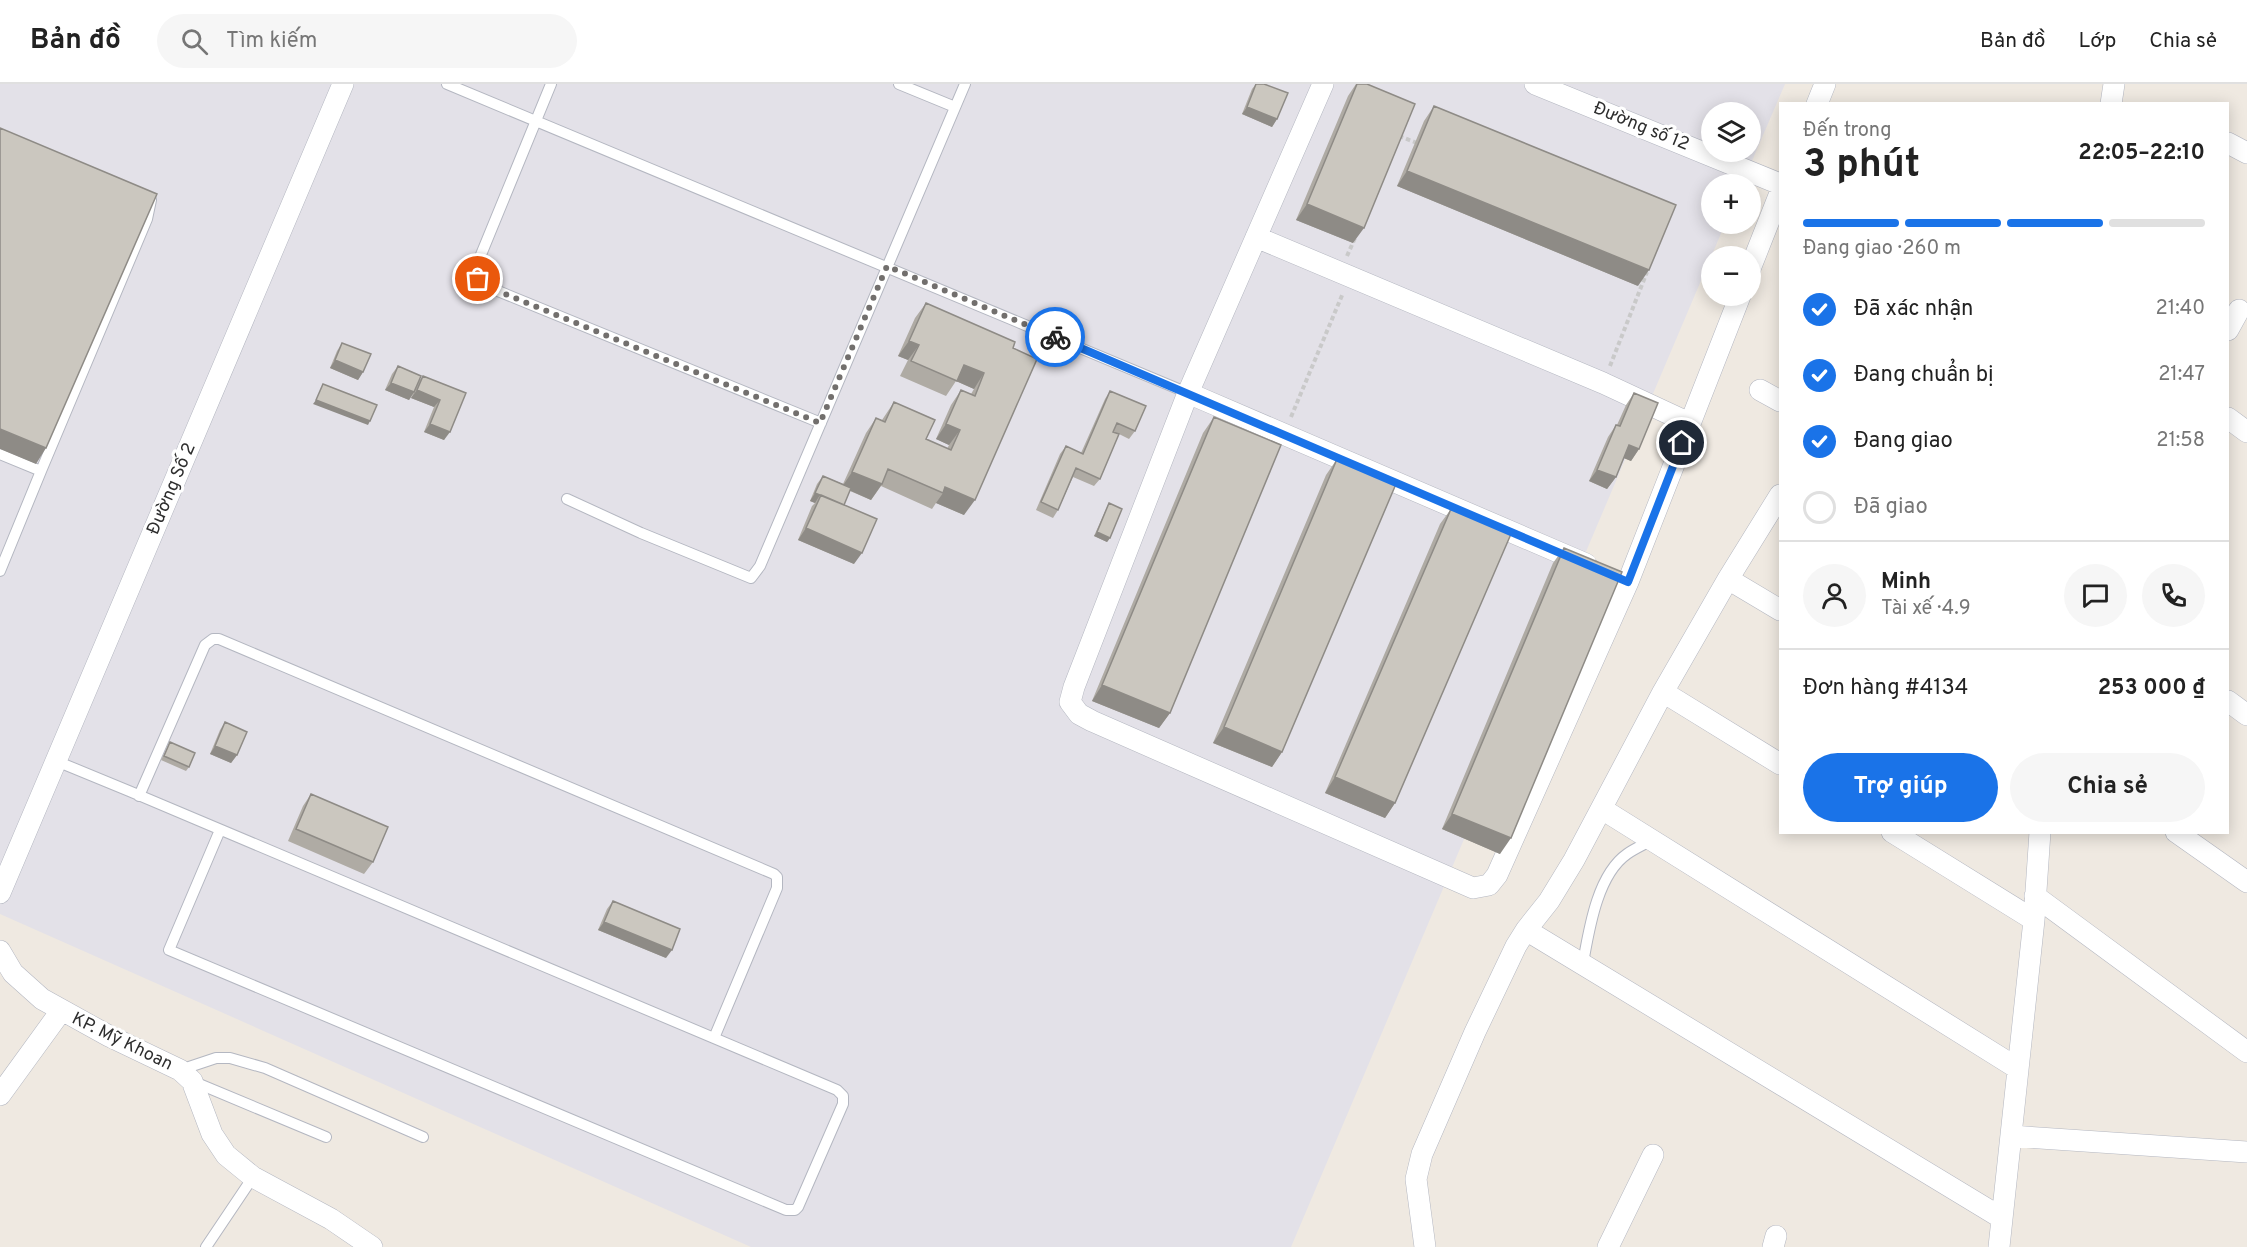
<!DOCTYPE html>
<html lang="vi">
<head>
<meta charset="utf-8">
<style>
	body { margin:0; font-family:Overpass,sans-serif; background:#f6f6f6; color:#222; height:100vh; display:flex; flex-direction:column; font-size:22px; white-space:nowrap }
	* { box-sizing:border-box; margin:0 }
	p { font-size:20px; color:#767676 }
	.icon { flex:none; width:33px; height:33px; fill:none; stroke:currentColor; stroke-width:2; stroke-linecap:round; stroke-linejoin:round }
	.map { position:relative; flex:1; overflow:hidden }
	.details { position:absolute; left:1779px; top:18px; width:450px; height:732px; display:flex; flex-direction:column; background:#fff; border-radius:0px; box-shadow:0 3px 15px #0003 }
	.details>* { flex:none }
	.fabs { position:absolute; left:1701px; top:18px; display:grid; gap:12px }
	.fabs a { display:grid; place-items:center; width:60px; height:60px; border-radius:50%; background:#fff; box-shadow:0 3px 15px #0003; font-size:30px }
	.pin { position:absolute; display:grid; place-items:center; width:51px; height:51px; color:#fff; margin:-26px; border:3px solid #fff; border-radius:50%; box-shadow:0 2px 6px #0007 }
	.courier { position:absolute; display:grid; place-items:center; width:60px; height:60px; margin:-30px; border:4px solid #1a73e8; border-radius:50%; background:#fff; color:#222; box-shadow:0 2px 8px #0007 }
	.summary em { font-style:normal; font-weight:700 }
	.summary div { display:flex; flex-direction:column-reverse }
	.summary { display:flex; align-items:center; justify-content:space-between; height:102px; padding:0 24px }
	h1 { font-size:39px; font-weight:700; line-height:45px }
	.bar { display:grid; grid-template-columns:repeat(4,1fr); gap:9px 6px; align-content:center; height:72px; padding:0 24px }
	.bar i { height:8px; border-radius:4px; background:#e0e0e0 }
	.bar .on { background:#1a73e8 }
	.bar p { grid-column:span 4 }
	.line { display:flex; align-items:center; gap:15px; padding:0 24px; border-top:2px solid #e0e0e0 }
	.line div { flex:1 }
	.round { display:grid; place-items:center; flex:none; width:63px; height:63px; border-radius:32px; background:#f6f6f6 }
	ol { padding:0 24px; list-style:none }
	li { display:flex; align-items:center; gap:18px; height:66px }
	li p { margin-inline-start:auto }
	li .icon { padding:6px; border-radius:50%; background:#1a73e8; color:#fff; stroke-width:4 }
	li:last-child { color:#767676 }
	li i { width:33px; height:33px; border:3px solid #e0e0e0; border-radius:50% }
	.primary-button { display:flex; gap:12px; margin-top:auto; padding:12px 24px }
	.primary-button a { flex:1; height:69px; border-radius:36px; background:#1a73e8; color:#fff; font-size:24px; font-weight:700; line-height:69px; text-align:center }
	.primary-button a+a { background:#f6f6f6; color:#222 }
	header { display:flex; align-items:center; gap:36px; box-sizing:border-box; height:84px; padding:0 30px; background:#fff; border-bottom:2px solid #e0e0e0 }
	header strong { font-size:28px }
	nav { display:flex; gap:33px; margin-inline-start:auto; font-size:21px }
	.search { width:420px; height:54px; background:#f6f6f6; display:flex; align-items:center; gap:15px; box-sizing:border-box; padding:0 21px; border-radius:33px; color:#767676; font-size:22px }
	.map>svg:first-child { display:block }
</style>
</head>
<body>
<header>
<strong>Bản đồ</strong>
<div class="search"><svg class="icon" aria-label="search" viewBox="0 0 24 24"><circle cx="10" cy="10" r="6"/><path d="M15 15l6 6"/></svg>Tìm kiếm</div>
<nav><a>Bản đồ</a><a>Lớp</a><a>Chia sẻ</a></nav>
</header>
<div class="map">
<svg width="2247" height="1163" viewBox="0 0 2247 1163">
	<rect width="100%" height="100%" fill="#efe9e1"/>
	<path fill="#e3e1e8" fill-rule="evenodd" d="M0 0H1785L1742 100H1712V140H1725L1291 1163H751L0 830ZM1712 28H1750V68H1712Z"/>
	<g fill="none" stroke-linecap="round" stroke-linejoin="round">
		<defs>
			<path id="lane" d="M447 0 1188 309
				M551 0 478 178V195L493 205 821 339
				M899 0 955 23
				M0 370 41 387 147 135 151 116
				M567 415 641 449 751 494 760 482 965 0
				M0 487 41 387
				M56 677 129 707 837 1006 843 1012V1020L798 1123 795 1126H786L169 866 220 746
				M139 712 205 561 213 555H219L774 790 777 793V804L714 954
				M1583 879C1589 846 1597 791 1627 770 1634 765 1643 761 1652 756
				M180 986 216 974H230L265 984 423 1053
				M192 997 326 1053
				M206 1163 253 1093"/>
			<path id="street" d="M1323 0 1188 309 1074 603 1070 618 1079 630 1092 637 1473 804 1489 801 1497 791 1628 498 1740 212
				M1535 0 1780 100
				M1817 20 1825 0
				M2111 20 2114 0
				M2228 59 2247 69
				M1256 153 1603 299 1689 339
				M1750 185 1780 109
				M2228 246 2239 226
				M1760 306 1780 317
				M1188 309 1586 480
				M2228 334 2247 348
				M1728 495 1780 526
				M1663 608 1780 680
				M2228 617 2247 631
				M1602 725 2017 984
				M1892 748 2034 836
				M2176 748 2247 798
				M0 809 343 0
				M2035 812 2247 968
				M1526 846 2000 1133
				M0 867 13 889 42 915 109 952 180 986 192 997 212 1050 226 1071 253 1093 331 1135 372 1163
				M0 1011 61 927
				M2011 1052 2247 1068
				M1425 1163 1416 1095 1422 1070 1475 948 1516 862 1526 846 1549 817 1574 776 1663 608 1728 495 1780 411
				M1608 1163 1653 1071
				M1773 1163 1776 1152
				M1999 1163 2034 836 2040 748"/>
		</defs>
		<use href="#lane" stroke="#b4b7c1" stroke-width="12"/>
		<use href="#street" stroke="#b4b7c1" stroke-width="22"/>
		<path stroke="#c9c9c9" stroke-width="4" stroke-dasharray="4.5 3" stroke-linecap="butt" d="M1399 52 1417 59
			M1347 172 1355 154
			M1610 282 1647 188
			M1291 333 1343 209"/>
		<use href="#lane" stroke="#fff" stroke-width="10"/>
		<use href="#street" stroke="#fff" stroke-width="21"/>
	</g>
	<path fill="#afaba4" d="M1256 0H1264L1277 35 1272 43 1242 30 1252 5Z
		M1356 0H1367L1353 159 1296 136 1348 12Z
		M1434 22 1638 202 1397 102 1424 37Z
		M926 219 1013 264 964 431 936 419 932 425 881 402 871 416 850 407 844 421 854 480 798 456 812 422 815 419 810 417 817 400 823 392 843 400 866 349 876 334 882 336 894 318 926 355 947 365 949 361 936 355 951 321 961 306 971 310 974 305 956 297 946 312 900 292 908 276 898 272 915 234Z
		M342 259 363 288 358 296 330 284 337 267Z
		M398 282 418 298 423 292 466 309 444 356 424 348 434 323 411 314 413 310 409 316 385 306 392 290Z
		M1110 307 1135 347 1129 355 1119 350 1100 395 1094 402 1073 393 1058 426 1053 434 1036 426 1060 370 1066 362 1081 369 1105 315Z
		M1634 309 1639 365 1631 377 1624 374 1616 393 1607 405 1589 397 1608 353 1616 341H1617L1626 321Z
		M1214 333 1170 629 1159 644 1092 617 1203 349Z
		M1337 375 1282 668 1272 683 1213 659 1326 391Z
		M1109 419 1110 454 1107 458 1094 452 1107 423Z
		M1451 425 1395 719 1385 734 1325 709 1440 440Z
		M1564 464 1500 770 1442 745 1553 479Z
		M225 638 237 671 231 679 210 670 220 646Z
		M170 658 189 683 186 687 161 676Z
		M311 710 373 778 364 790 288 757 303 722Z
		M613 817 666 874 598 846 607 825Z"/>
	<path fill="#8e8b86" d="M1247 23 1277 35 1272 43 1242 30Z
		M1407 87 1649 186 1638 202 1397 102Z
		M1307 120 1364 144 1353 159 1296 136Z
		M909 257 919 261 908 276 898 272Z
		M335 276 363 288 358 296 330 284Z
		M964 281 984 289 974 305 956 297Z
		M391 299 414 308 409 316 385 306Z
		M417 306 440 316 434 323 411 314Z
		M316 316 370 337 368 341 313 320Z
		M430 340 450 348 444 356 424 348Z
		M946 340 960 346 949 361 936 355Z
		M0 345 46 364 36 380 0 365Z
		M1629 361 1639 365 1631 377 1621 373Z
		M1597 386 1616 393 1607 405 1589 397Z
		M852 388 882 400 871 416 842 403Z
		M945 403 975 416 964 431 936 419 943 409Z
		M815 409 820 411 815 419 810 417Z
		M806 444 862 469 854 480 798 456Z
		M1097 448 1110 454 1107 458 1094 452Z
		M1102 601 1170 629 1159 644 1092 617Z
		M1224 643 1282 668 1272 683 1213 659Z
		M215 662 237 671 231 679 210 670Z
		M1335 693 1395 719 1385 734 1325 709Z
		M1452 730 1511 754 1500 770 1442 745Z
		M604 838 672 866 666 874 598 846Z"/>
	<path fill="#cbc7bf" stroke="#8e8b86" stroke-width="1.5" d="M1256 0H1264L1288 9 1277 35 1247 23Z
		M1357 0H1367L1415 20 1364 144 1307 120Z
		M1434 22 1676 121 1649 186 1407 87Z
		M0 44 157 110 46 364 0 345Z
		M926 219 1015 258 1013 264 1037 275 975 416 945 403 943 409 888 385 882 400 852 388 876 334 885 338 894 318 935 336 926 355 951 366 960 346 946 340 961 306 975 312 984 289 964 281 957 297 911 277 919 261 909 257Z
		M342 259 371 270 363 288 335 276Z
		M398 282 421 292 414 308 391 299Z
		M423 292 466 309 450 348 430 340 440 316 417 306Z
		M323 300 377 321 370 337 316 316Z
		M1110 307 1146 322 1135 347 1117 339 1113 348 1119 350 1100 395 1076 384 1058 426 1041 418 1066 362 1083 370Z
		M1634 309 1658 319 1639 365 1629 361 1616 393 1597 386 1616 341 1620 342Z
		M1214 333 1281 361 1170 629 1102 601Z
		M1337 375 1396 400 1282 668 1224 643Z
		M823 392 851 404 844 421 815 409Z
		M821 411 877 435 862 469 806 444Z
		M1109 419 1122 425 1110 454 1097 448Z
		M1451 425 1511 450 1395 719 1335 693Z
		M1564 464 1622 488 1511 754 1452 730Z
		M225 638 247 648 237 671 215 662Z
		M170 658 195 669 189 683 164 672Z
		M311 710 388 743 373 778 296 745Z
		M613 817 680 845 672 866 604 838Z"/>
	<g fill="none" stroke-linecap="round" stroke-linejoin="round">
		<path stroke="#726f6d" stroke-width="6" stroke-dasharray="0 10.8" d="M478 195 493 205 820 339 887 182 1055 253"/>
		<path stroke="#1a73e8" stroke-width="8" d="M1055 253 1628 498 1682 359"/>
	</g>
	<g text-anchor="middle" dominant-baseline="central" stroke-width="6" stroke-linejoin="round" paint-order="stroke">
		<g font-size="18" fill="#2e2e2e" stroke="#fff">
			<text transform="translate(1641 43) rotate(22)">Đường số 12</text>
			<text transform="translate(172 405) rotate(-67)">Đường Số 2</text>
			<text transform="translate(122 958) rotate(26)">KP. Mỹ Khoan</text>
		</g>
	</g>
</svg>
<div class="fabs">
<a><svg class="icon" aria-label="layers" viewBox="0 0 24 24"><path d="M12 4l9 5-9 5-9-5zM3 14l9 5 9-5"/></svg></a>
<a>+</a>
<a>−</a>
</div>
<div class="pin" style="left:478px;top:195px;background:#ea580c"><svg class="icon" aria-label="bag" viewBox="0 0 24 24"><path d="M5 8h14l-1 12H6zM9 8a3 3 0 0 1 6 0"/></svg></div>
<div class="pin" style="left:1682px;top:359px;background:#1f2937"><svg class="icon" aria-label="home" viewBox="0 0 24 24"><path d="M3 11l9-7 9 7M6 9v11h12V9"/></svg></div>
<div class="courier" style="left:1055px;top:253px"><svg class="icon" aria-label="bike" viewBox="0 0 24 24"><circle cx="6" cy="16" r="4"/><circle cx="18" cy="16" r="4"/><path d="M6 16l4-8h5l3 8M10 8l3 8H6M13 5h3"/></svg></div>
<section class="details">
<div class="summary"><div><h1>3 phút</h1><p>Đến trong</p></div><em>22:05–22:10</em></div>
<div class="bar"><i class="on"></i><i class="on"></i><i class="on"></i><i></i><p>Đang giao · 260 m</p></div>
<ol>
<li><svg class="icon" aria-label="check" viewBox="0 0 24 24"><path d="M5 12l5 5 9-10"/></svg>Đã xác nhận<p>21:40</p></li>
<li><svg class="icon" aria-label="check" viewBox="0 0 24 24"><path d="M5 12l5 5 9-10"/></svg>Đang chuẩn bị<p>21:47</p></li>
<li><svg class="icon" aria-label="check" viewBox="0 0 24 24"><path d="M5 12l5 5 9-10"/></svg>Đang giao<p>21:58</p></li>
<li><i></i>Đã giao</li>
</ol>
<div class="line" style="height:108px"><a class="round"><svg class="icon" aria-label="person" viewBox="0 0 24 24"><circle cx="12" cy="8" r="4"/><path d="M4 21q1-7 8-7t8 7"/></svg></a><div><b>Minh</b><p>Tài xế · 4.9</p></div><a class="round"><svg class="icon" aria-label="chat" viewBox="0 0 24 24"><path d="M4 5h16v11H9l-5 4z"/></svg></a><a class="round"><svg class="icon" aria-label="phone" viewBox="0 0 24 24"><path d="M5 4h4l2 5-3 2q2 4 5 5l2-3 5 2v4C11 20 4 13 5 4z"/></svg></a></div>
<div class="line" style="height:78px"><div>Đơn hàng #4134</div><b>253 000 ₫</b></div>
<div class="primary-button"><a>Trợ giúp</a><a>Chia sẻ</a></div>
</section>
</div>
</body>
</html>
